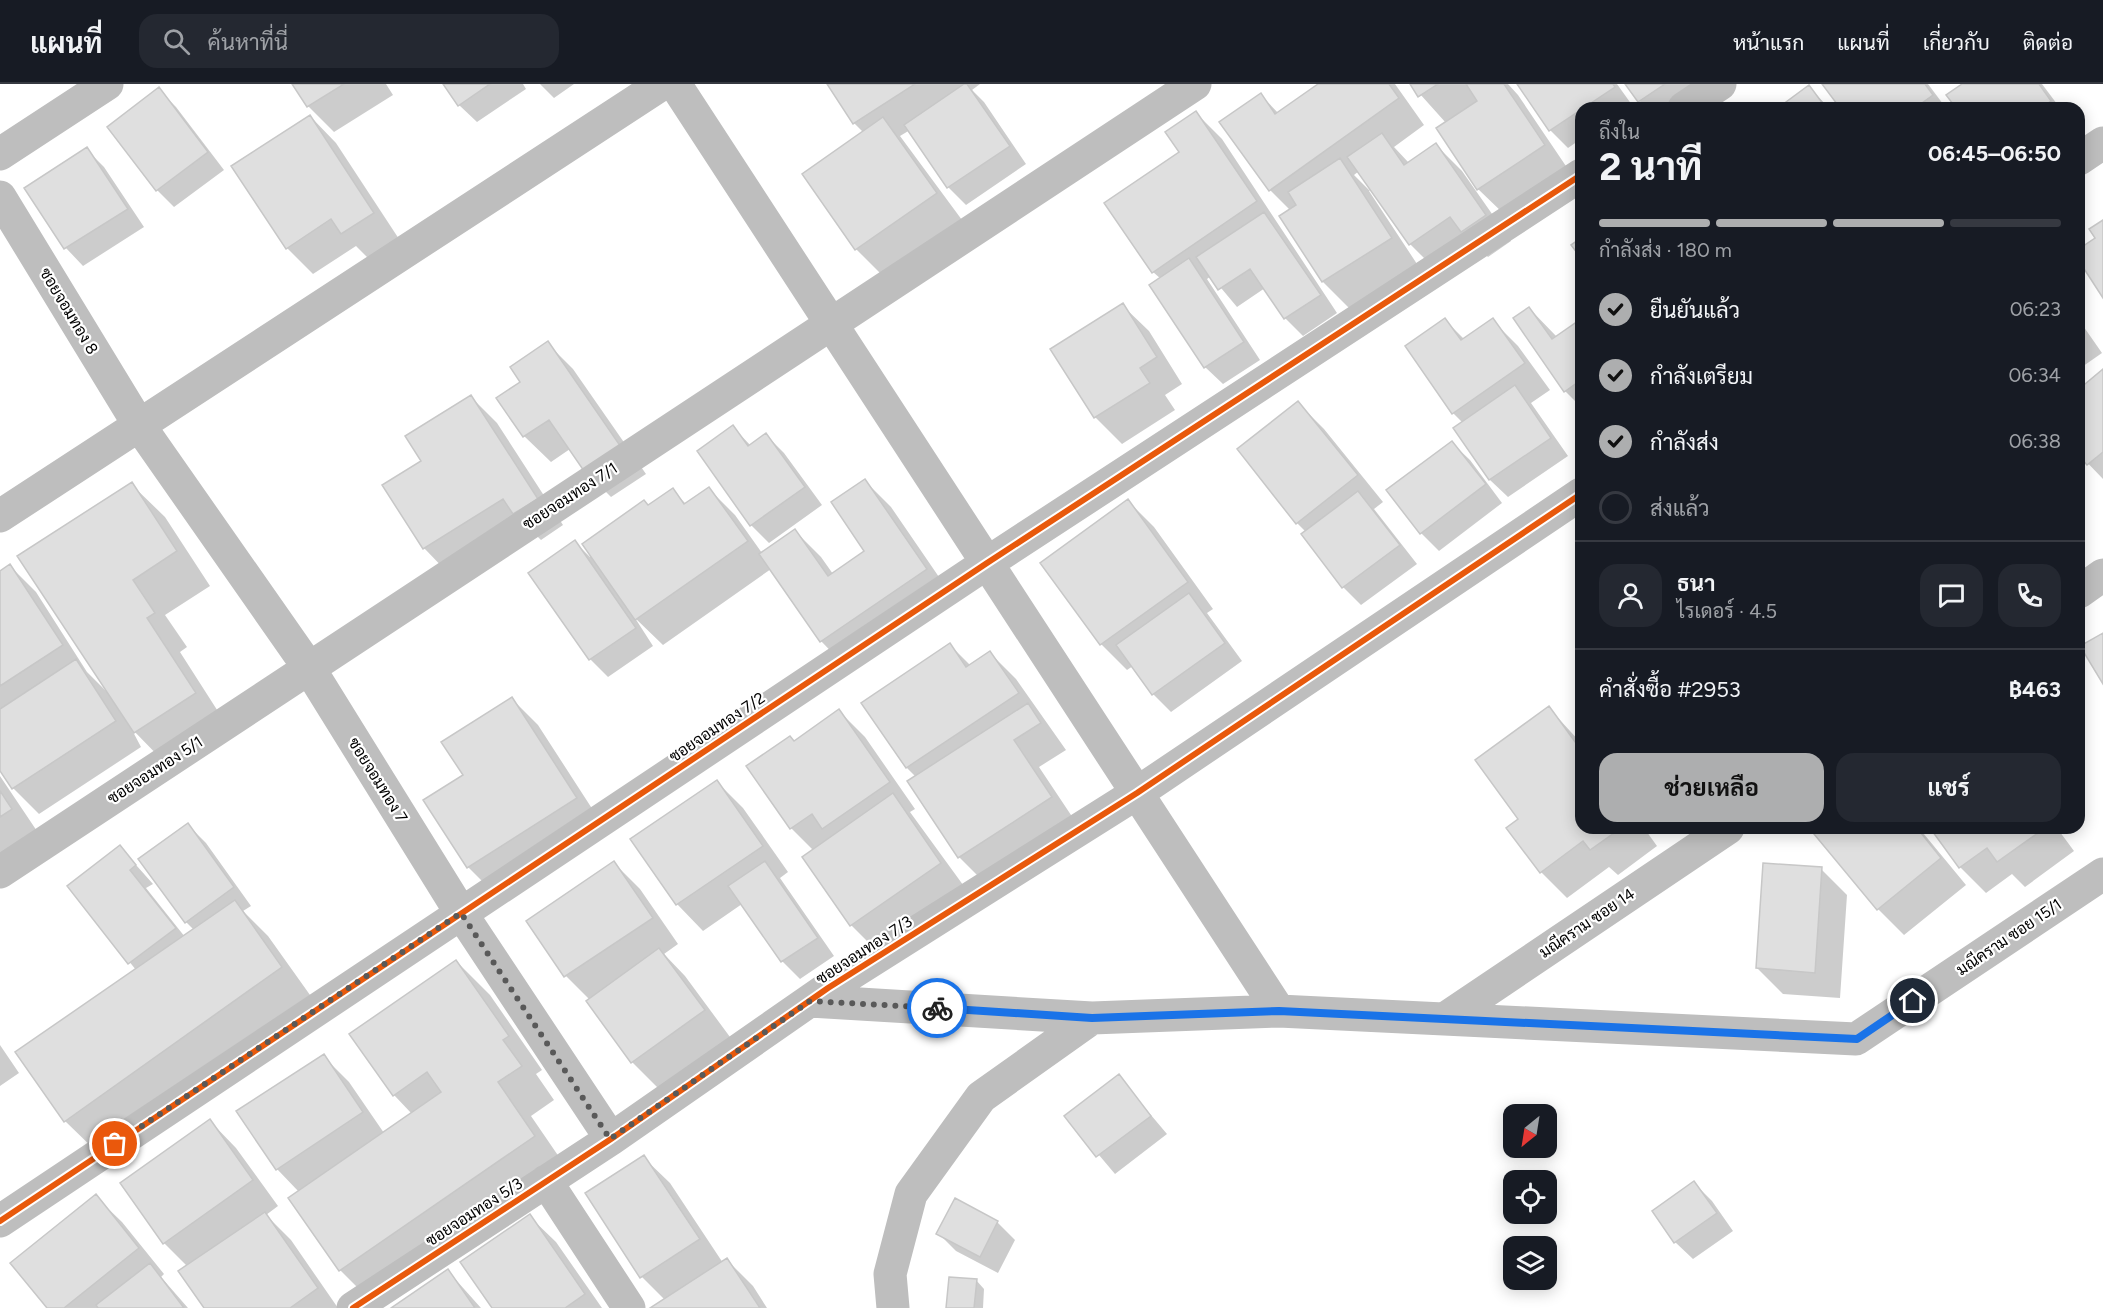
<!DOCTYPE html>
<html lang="th">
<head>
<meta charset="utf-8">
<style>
	body { margin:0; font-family:Figtree,Sarabun,sans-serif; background:#242831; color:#f1f3f6; height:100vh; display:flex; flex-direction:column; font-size:22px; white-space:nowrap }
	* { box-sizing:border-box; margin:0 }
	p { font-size:20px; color:#9ea1a6 }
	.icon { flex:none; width:33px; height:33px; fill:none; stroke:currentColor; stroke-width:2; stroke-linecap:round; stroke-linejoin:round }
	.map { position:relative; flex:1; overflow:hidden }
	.drawer { position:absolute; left:1575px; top:18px; width:510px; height:732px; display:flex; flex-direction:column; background:#171b24; border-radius:18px; box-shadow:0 3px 15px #0003 }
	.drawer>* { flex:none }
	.needle { width:39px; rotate:210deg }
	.tools { position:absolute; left:1503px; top:1020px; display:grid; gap:12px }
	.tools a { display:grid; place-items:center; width:54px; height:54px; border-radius:12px; background:#171b24; box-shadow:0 3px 15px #0003; font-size:30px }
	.pin { position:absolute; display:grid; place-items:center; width:51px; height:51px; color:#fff; margin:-26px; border:3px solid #fff; border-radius:50%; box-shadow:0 2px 6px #0007 }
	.courier { position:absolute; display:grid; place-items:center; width:60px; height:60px; margin:-30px; border:4px solid #1a73e8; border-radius:50%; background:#fff; color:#222; box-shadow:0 2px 8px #0007 }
	.overview em { font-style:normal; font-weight:700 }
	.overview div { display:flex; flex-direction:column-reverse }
	.overview { display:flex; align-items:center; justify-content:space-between; height:102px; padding:0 24px }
	h1 { font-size:39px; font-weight:700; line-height:45px }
	.bar { display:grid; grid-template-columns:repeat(4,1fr); gap:9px 6px; align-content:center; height:72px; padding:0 24px }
	.bar i { height:8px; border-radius:4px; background:#363941 }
	.bar .selected { background:#adaeaf }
	.bar p { grid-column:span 4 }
	.line { display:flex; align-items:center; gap:15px; padding:0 24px; border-top:2px solid #363941 }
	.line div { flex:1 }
	.round { display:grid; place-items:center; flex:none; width:63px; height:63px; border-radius:18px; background:#242831 }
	ol { padding:0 24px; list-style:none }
	li { display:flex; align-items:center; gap:18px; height:66px }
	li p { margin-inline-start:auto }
	li .icon { padding:6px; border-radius:50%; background:#adaeaf; color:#111; stroke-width:4 }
	li:last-child { color:#9ea1a6 }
	li i { width:33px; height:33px; border:3px solid #363941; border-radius:50% }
	.cta { display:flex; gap:12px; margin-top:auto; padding:12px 24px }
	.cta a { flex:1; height:69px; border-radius:18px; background:#adaeaf; color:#111; font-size:24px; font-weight:700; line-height:69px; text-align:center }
	.cta a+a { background:#242831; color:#f1f3f6 }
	header { display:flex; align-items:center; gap:36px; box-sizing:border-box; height:84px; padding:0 30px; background:#171b24; border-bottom:2px solid #363941 }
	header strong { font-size:28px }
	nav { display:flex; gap:33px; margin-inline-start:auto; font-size:21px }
	.search { width:420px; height:54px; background:#242831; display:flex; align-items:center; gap:15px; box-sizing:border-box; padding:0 21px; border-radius:18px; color:#9ea1a6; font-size:22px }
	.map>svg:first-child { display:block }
</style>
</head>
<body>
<header>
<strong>แผนที่</strong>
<div class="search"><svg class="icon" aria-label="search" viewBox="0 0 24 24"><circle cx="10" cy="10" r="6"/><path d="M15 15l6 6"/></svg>ค้นหาที่นี่</div>
<nav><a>หน้าแรก</a><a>แผนที่</a><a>เกี่ยวกับ</a><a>ติดต่อ</a></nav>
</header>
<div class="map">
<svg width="2103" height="1224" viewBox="0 0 2103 1224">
	<rect width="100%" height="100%" fill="#fff"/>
	<path fill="#0003" fill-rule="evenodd" d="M294 0H386L393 11 334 48 308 22Z
		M445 0H523L526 5 477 38 459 21Z
		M540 0H574L554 14Z
		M829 0H980L972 6 984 18 1026 80 966 121 948 103 910 46 900 52 962 136 882 191 856 165 864 49 854 39Z
		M1321 0H1395L1424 41 1394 63 1409 79 1436 61 1462 87 1511 157 1488 173 1475 160 1436 186 1410 160 1371 105 1369 107 1417 180 1349 224 1323 198 1281 133 1290 126 1270 106 1261 11 1279 30ZM1359 87 1371 105 1369 106 1354 91Z
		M1411 0H1508L1518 11 1570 88 1505 131 1478 105 1446 39Z
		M1519 0H1617L1632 21 1628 24H1581V55L1568 64 1550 46Z
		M1627 0H1721L1694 24H1645Z
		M1824 0H1928L1946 24H1842Z
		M1965 0H2042L2060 24H1958Z
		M1809 3 1829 24H1780Z
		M158 5 176 23 224 86 174 123 157 106Z
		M1196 29 1222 55 1337 229 1303 252 1285 234 1265 204 1237 223 1211 192 1207 195 1260 276 1223 300 1205 283 1161 195 1153 188 1181 69Z
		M310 32 336 59 399 155 369 175 356 162 313 190 287 164Z
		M86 65 104 83 144 143 83 182 66 164 26 104Z
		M1122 221 1149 247 1182 300 1165 311 1175 326 1122 360 1095 333 1052 265Z
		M1529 224 1557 253 1581 237V323L1565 307Z
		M1445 236 1464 255 1492 236 1518 262 1550 306 1531 319 1568 372 1508 413 1490 396 1455 344 1463 339 1453 329Z
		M2079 236 2102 269 2079 285Z
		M547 259 573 285 646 390 611 413 585 387 570 365 551 378 524 352 498 314 522 299Z
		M2103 287V395L2079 370V307Z
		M471 313 497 339 563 441 541 456 527 442 450 491 424 464 384 402 423 377Z
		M1298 319 1324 345 1383 418 1374 425 1417 480 1361 521 1343 503 1303 450 1306 448 1297 439Z
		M733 343 751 362 766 351 784 369 822 421 769 459 751 441Z
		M1452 359 1470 376 1502 419 1439 467 1421 449Z
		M865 397 891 423 952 512 847 584 821 557 771 485 663 561 635 534 653 562 608 593 590 575 575 458 590 473 648 423 672 406 686 420 709 405 735 431 762 469 795 447 821 473 833 490 866 467Z
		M131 400 165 433 210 502 165 531 187 563 180 568 228 643 168 682 131 644 141 663 39 730 13 704 0 684V488L10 482 36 508 87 588 106 607Z
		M1128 417 1154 443 1213 525 1207 529 1242 577 1171 628 1153 610 1133 582 1127 586 1101 560Z
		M950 561 971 582 990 569 1016 595 1066 666 1039 683 1077 740 985 799 959 773 916 693 907 684Z
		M512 615 538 641 602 740 494 809 468 783 465 692Z
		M1549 624 1581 659V744H1644L1657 762 1618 791 1609 783 1567 814 1541 788 1521 736Z
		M839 627 865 653 915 725 910 728 966 805 877 867 851 841 813 766 791 744 749 682 794 658Z
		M0 692 45 759 0 789Z
		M717 698 743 724 788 788 780 794 834 872 800 895 782 877 742 820 703 847 677 820 633 756Z
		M188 741 206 759 251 822 243 827 268 852 315 918 99 1070 65 1037 136 886 69 802 120 763 153 800 146 804 185 853 194 846 186 838Z
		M1811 744H1919L1966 801 1904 851 1878 825Z
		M1931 744H2057L2074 767 2025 803 2012 790 1986 809 1960 783Z
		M614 779 640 805 678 860 664 870 685 892 730 953 659 1005 632 978 590 916 566 892 528 837Z
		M1821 785 1847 811 1840 914 1783 910 1757 884Z
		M456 877 490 911 542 986 536 990 554 1016 531 1032 568 1086 374 1220 340 1186 299 1108 277 1085 323 972 349 998 384 1049 412 1030 394 1011Z
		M0 961 19 989 0 1002Z
		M1118 992 1167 1050 1115 1090 1066 1032Z
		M210 1037 236 1064 278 1122 266 1131 291 1156 338 1224H206L187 1182 164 1159Z
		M643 1073 670 1099 723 1179 727 1176 753 1202 767 1224H653L665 1216 642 1193Z
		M1694 1099 1712 1117 1733 1147 1693 1175 1675 1158Z
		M95 1112 122 1138 164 1190 161 1193 188 1224H49Z
		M955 1116 998 1139 1015 1156 998 1189 956 1167 938 1149Z
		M529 1132 556 1158 602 1224H494Z
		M448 1187 481 1224H393Z
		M976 1196 984 1205 983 1224H948Z"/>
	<path fill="#dfdfdf" stroke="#c7c7c7" stroke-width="1.5" d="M292 0H344L307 23Z
		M443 0H490L458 22Z
		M827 0H915L853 40Z
		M964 0H967L1010 62 947 104 904 41Z
		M1318 0H1389L1399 14 1269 107 1219 38 1261 9 1275 30Z
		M1410 0H1438L1418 13Z
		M1466 0H1504L1545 61 1477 106 1436 44 1477 17Z
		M1517 0H1613L1615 3 1549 47Z
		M1625 0H1665L1638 18Z
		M1822 0H1925L1933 11 1915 24H1840Z
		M1962 0H2039L2051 17 2041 24H1956L1946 11Z
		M1809 1 1826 24H1778Z
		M159 3 208 68 156 107 107 43Z
		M1196 27 1257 117 1152 189 1104 119 1179 68 1165 48Z
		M310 31 374 129 341 150 331 135 286 165 231 82Z
		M883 33 937 109 855 166 802 90Z
		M1382 49 1404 81 1436 59 1486 131 1461 148 1450 133 1409 161 1347 73Z
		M87 63 128 125 64 165 24 104Z
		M1340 74 1392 154 1322 198 1279 132 1296 121 1288 108Z
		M1264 128 1321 211 1284 235 1250 185 1218 206 1196 173Z
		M2103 136V214L2079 177V165L2095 154 2089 145Z
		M1581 154V174L1571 161Z
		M1189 174 1244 258 1204 284 1149 201Z
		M1123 219 1157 273 1140 284 1150 299 1094 334 1050 265Z
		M1529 223 1552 255 1581 235V296L1564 308 1513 234Z
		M1445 234 1461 256 1493 234 1525 279 1452 330 1405 262Z
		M548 257 621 363 584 387 549 336 523 353 496 314 520 298 510 283Z
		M2103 285V368L2087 381 2079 372V305Z
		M1515 301 1551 354 1489 396 1453 344Z
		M471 311 538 415 513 430 503 415 423 465 382 401 421 377 405 352Z
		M1298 317 1358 391 1296 440 1237 365Z
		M733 341 748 362 766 349 805 403 750 442 697 367Z
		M1452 357 1486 400 1420 450 1386 406Z
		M865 395 927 485 820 558 759 470 795 445 828 492 864 467 831 418Z
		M132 398 177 467 133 496 155 529 147 534 196 609 134 649 17 472Z
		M709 403 748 457 635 536 582 460 644 416 648 421 673 404 684 420Z
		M1358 407 1400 461 1342 504 1301 450Z
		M1128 415 1188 498 1100 561 1040 479Z
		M575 456 636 544 589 576 528 489Z
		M10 480 63 561 0 602V487Z
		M1189 509 1225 559 1152 611 1116 561Z
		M2103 549V600L2080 562Z
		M950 559 966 583 990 567 1019 609 906 684 861 619Z
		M76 575 116 637 12 705 0 687V625Z
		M512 613 577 714 467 784 423 716 463 691 441 658Z
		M1028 619 1041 639 1014 656 1052 713 958 774 907 697Z
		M1549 622 1581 666V744H1621L1590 766 1583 757 1540 789 1506 744 1518 735 1475 676Z
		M839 625 890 698 822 745 812 730 790 745 746 682 790 652 794 657Z
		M717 696 763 762 676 821 630 755Z
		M0 707 12 725 0 733Z
		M893 709 941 779 850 842 802 773Z
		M188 739 234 803 185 839 138 775Z
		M1809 744H1917L1941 774 1877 826Z
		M1930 744H2045L1997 778 1987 764 1959 784Z
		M120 761 136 781 130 786 176 844 128 880 67 802Z
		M614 777 653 834 564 893 526 837Z
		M765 777 818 854 781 878 728 802Z
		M1763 779 1822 783 1815 889 1756 884Z
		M235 816 282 883 64 1038 15 968Z
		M659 864 705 926 631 979 586 917Z
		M456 876 509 952 503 956 522 982 498 998 535 1052 339 1187 288 1114 441 1008 427 988 393 1012 349 950Z
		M324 970 363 1028 276 1086 236 1027Z
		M1119 990 1151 1032 1096 1073 1064 1032Z
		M210 1035 253 1096 163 1160 120 1099Z
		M644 1071 700 1155 640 1194 585 1109Z
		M1694 1097 1717 1129 1674 1159 1652 1127Z
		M96 1110 139 1164 64 1224H47L10 1179Z
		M955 1114 998 1137 980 1173 936 1150Z
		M265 1128 318 1204 290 1224H204L178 1187Z
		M530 1130 585 1210 565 1224H492L460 1178Z
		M727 1174 760 1224H650Z
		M150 1179 184 1224H98L96 1221Z
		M448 1185 475 1224H391Z
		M949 1193 977 1195 974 1224H946Z"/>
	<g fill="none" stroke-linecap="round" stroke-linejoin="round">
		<path stroke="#bebebe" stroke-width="33" d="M675 0 1279 927
			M1684 24 1720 0
			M0 70 107 0
			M2079 75 2103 59
			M0 113 139 341 309 584 461 829 611 1055
			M0 432 662 0
			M2079 508 2103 491
			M0 788 1195 0
			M810 917 1092 934
			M1446 934 1728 744
			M546 1097 629 1224
			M0 1137 987 479 1581 91
			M353 1224 611 1055 828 904 1137 709 1581 410
			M893 1224 890 1190 911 1110 981 1013 1092 934 1279 927 1856 955 2103 790"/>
		<defs>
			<path id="cycleway" d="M0 1137 987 479 1581 91
				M353 1224 611 1055 828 904 1137 709 1581 410"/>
		</defs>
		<use href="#cycleway" stroke="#fff" stroke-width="10"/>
		<use href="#cycleway" stroke="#e8590c" stroke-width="6"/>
	</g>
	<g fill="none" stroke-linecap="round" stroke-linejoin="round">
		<path stroke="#595959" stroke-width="6" stroke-dasharray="0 10.8" d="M115 1060 461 829 610 1055 810 917 937 924"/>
		<path stroke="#1a73e8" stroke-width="8" d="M937 924 1092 934 1279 927 1857 955 1913 917"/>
	</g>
	<g text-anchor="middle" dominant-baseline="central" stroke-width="4.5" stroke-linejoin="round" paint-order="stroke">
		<g font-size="16" fill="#000" stroke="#fff">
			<text transform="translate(69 227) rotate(59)">ซอยจอมทอง 8</text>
			<text transform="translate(570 412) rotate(-33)">ซอยจอมทอง 7/1</text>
			<text transform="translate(717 643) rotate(-34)">ซอยจอมทอง 7/2</text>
			<text transform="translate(155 686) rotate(-33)">ซอยจอมทอง 5/1</text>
			<text transform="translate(378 696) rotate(58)">ซอยจอมทอง 7</text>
			<text transform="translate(1587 839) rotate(-34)">มณีคราม ซอย 14</text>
			<text transform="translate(2009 853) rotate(-34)">มณีคราม ซอย 15/1</text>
			<text transform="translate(864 866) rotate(-33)">ซอยจอมทอง 7/3</text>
			<text transform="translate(474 1128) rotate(-33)">ซอยจอมทอง 5/3</text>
		</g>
	</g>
</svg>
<div class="tools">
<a><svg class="needle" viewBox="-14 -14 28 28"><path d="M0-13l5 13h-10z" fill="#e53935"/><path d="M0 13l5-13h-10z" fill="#9ea1a6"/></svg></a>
<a><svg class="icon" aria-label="locate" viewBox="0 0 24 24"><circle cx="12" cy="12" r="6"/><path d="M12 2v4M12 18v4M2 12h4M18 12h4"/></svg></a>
<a><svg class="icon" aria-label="layers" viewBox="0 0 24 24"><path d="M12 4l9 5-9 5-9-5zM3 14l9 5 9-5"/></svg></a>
</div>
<div class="pin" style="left:115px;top:1060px;background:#ea580c"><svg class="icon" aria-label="bag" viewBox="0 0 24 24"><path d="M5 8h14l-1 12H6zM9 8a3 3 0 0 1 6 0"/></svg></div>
<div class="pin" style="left:1913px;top:917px;background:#1f2937"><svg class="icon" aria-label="home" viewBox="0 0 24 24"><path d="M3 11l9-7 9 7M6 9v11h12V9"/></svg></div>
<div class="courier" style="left:937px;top:924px"><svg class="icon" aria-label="bike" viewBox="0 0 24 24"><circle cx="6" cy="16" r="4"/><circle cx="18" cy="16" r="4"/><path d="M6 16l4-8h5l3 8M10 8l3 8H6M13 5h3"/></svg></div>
<section class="drawer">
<div class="overview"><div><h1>2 นาที</h1><p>ถึงใน</p></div><em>06:45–06:50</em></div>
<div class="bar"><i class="selected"></i><i class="selected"></i><i class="selected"></i><i></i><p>กำลังส่ง · 180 m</p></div>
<ol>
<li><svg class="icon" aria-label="check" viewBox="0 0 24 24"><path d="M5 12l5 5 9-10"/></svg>ยืนยันแล้ว<p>06:23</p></li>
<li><svg class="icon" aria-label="check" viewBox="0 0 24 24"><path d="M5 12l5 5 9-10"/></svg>กำลังเตรียม<p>06:34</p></li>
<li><svg class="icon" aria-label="check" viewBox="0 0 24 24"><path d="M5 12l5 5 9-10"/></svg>กำลังส่ง<p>06:38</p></li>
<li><i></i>ส่งแล้ว</li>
</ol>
<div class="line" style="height:108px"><a class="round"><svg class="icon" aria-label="person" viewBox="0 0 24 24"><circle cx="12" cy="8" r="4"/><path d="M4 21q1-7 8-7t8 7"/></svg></a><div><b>ธนา</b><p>ไรเดอร์ · 4.5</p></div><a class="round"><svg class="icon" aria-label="chat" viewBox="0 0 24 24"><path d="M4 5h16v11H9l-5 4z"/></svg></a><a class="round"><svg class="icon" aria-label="phone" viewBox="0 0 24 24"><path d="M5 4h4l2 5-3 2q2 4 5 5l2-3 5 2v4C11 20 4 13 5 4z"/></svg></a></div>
<div class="line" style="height:78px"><div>คำสั่งซื้อ #2953</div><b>฿463</b></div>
<div class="cta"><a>ช่วยเหลือ</a><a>แชร์</a></div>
</section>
</div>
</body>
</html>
